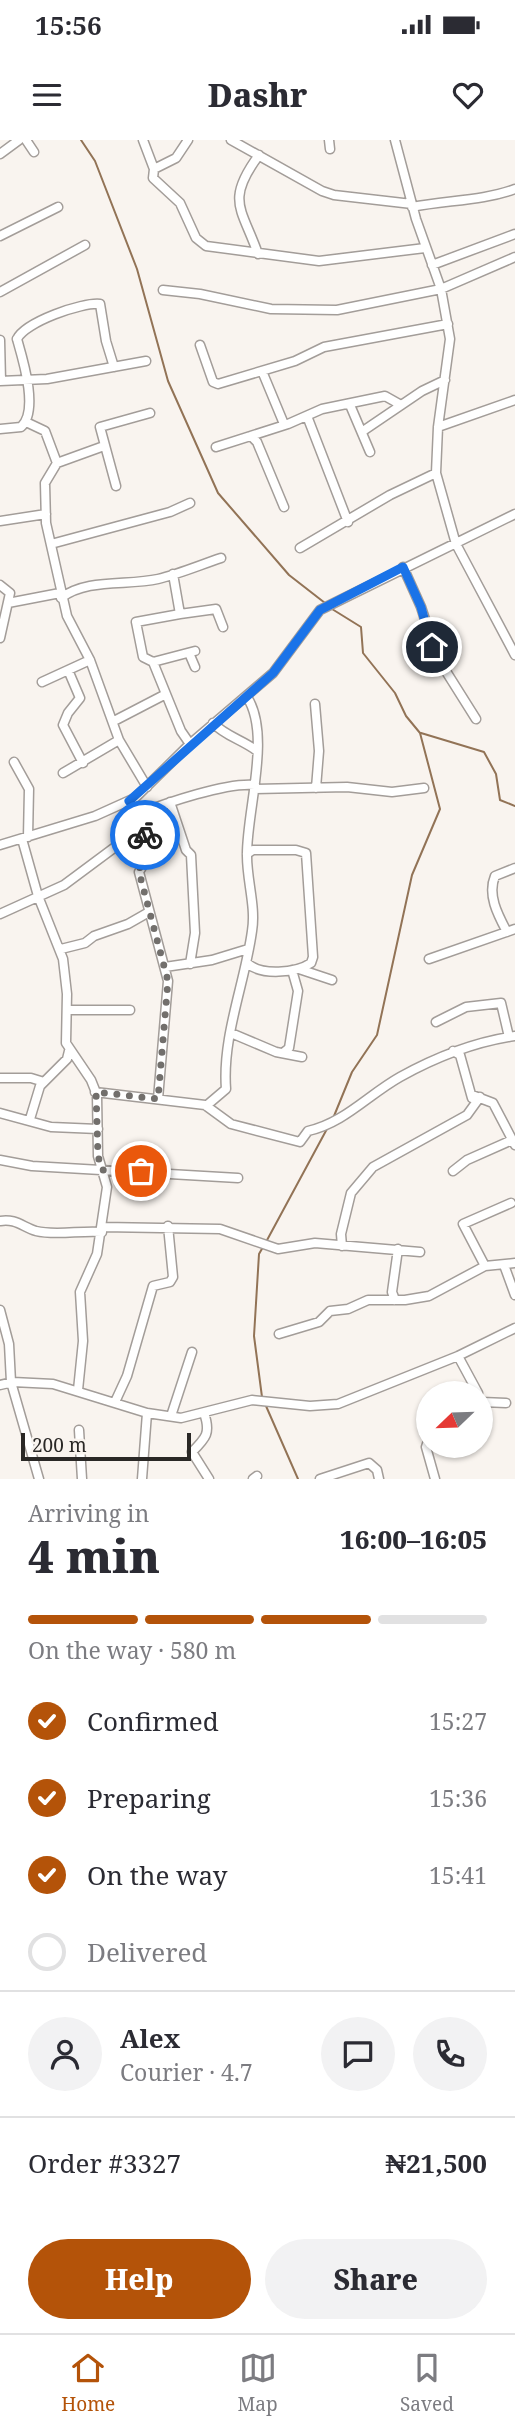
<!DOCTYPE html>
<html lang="en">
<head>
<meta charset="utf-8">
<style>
	body { margin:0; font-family:"Noto Serif",serif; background:#f2f2f3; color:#2b2b33; height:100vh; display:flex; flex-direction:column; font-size:26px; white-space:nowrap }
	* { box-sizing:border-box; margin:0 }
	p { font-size:23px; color:#7c7c81 }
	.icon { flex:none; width:38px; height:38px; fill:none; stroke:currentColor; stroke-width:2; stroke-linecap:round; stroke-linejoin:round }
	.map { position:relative; height:1339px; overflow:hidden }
	.panel { display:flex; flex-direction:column; background:#fff; flex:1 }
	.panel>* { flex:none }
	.needle { width:46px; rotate:247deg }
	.tools { position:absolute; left:416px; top:1241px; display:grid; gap:14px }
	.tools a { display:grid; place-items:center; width:77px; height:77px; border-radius:50%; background:#fff; box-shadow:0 2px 5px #0004; font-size:35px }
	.scale { position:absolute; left:21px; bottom:18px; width:170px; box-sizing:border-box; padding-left:7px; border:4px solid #2a2826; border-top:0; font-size:19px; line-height:24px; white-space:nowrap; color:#2a2826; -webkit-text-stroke:5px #f9f4ef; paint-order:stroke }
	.pin { position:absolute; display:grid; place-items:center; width:60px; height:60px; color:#fff; margin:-30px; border:4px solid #fff; border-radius:50%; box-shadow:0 2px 7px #0007 }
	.courier { position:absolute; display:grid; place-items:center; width:70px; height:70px; margin:-35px; border:5px solid #1a73e8; border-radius:50%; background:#fff; color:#222; box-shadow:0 2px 9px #0007 }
	.head em { font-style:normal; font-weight:800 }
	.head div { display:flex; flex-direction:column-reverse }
	.head { display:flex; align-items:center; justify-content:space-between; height:119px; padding:0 28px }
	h1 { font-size:46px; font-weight:800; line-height:52px }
	.bar { display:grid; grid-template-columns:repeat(4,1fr); gap:10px 7px; align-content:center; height:84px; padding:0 28px }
	.bar i { height:9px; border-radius:5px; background:#e1e1e2 }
	.bar .selected { background:#b45309 }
	.bar p { grid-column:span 4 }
	.line { display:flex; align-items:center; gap:18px; padding:0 28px; border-top:2px solid #e1e1e2 }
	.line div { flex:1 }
	.round { display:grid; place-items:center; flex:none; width:74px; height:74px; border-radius:37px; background:#f2f2f3 }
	ol { padding:0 28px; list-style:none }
	li { display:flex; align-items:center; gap:21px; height:77px }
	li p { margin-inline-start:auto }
	li .icon { padding:7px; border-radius:50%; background:#b45309; color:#fff; stroke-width:4 }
	li:last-child { color:#7c7c81 }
	li i { width:38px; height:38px; border:4px solid #e1e1e2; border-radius:50% }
	.cta { display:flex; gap:14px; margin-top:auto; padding:14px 28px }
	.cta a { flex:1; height:80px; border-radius:42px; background:#b45309; color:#fff; font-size:28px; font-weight:800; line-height:80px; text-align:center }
	.cta a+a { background:#f2f2f3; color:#2b2b33 }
	.status { display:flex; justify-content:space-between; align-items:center; height:49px; padding:0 35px; background:#fff; direction:ltr }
	.status svg { height:19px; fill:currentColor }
	header { display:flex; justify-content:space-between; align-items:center; height:91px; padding:0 28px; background:#fff; font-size:32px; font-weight:800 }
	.tab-bar { display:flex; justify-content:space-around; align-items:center; height:98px; border-top:2px solid #e1e1e2; background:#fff; font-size:19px; color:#7c7c81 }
	.tab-bar a { display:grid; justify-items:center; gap:4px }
	.tab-bar .selected { color:#b45309 }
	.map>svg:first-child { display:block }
</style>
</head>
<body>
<div class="status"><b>15:56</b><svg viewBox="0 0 49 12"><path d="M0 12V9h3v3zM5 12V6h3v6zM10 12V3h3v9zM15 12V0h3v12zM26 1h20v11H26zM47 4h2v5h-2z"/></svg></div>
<header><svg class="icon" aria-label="menu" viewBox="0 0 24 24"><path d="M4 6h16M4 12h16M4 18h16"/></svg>Dashr<svg class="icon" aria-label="heart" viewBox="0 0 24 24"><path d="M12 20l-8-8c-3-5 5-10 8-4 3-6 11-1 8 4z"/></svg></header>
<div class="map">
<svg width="515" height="1339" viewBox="0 0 515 1339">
	<rect width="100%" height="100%" fill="#f9f4ef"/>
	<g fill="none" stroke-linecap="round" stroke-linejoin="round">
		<path stroke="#927356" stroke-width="2" d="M81 0 95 21 137 129 168 241 218 353 289 435 325 463
			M332 469 361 487 363 513 395 553 406 576 420 593 440 669 412 735 377 895 352 932 334 976
			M421 593 484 612 496 634 500 660 515 666
			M266 1102 328 987
			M262 1257 254 1196 259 1114 263 1107
			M266 1266 298 1339"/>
		<defs>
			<path id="minor" d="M26 0 34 12
				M143 0 154 29 153 38 180 63 196 98 206 106 319 121 425 108
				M231 0 322 51 334 55 412 64
				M329 0 330 9
				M395 0 416 79 441 149 450 199 438 287 436 333 456 404 515 515
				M0 14 19 0
				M154 29 176 18 188 0
				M412 67C447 60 482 61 515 49
				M0 96 58 67
				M258 114C242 68 225 61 259 15
				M432 125 515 94
				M163 150 200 154 271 169 337 170 441 149 515 117
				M0 152 85 105
				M17 199C25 182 82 162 100 164L106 201 114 227
				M0 200 1 241
				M200 205 213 242 218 244 295 221 324 207 448 184
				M262 231 284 284
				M0 241 47 239 146 221
				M350 265 370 312
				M307 276 348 382
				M26 282 45 291 57 323
				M438 287 515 260
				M0 289 21 287C39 271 23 220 17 199
				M363 291 422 251 445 240
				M251 296 257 302 284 367
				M104 306 57 323 45 343 46 383 67 476 90 520 119 600 147 647
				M216 307 288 284 322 269 385 256 401 265
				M116 346 100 287 150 273
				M0 381 46 374
				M51 404 170 372 190 363
				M300 408 390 355 436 333
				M403 427 421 467 437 517 476 579
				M173 434 180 474 216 469 223 487
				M0 445 10 453 0 498
				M61 458C87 438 127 446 158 439 179 434 200 425 221 418
				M8 463 60 453
				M180 474 136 482 143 517 153 522 195 511
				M189 513 195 527
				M153 522 181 591 190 604
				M68 530 80 558 68 573 63 585 83 623
				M42 542 90 520
				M315 564 319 611 316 648
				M114 581 166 554
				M213 583C225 596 243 600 257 611
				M14 622 29 649 28 697
				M63 633 119 600
				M255 649 347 647 392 652 424 648
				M129 661 138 674 151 712 139 732 168 841 158 959
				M170 662 186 710 191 715 195 793 190 824
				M138 674C166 663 227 642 255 645
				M22 699 38 756 63 819 67 854 66 903 91 940 97 955 98 1016 107 1047 97 1114 80 1152 83 1201 78 1250
				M0 705 95 676 135 658 190 604 273 533 320 470 515 374
				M247 714 253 710H296L306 713 313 817 311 823C296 833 261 836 247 823
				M0 774 64 745 142 687
				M507 792C498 775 487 755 495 736L515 728
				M61 809 85 803 94 796 128 784 149 772
				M429 819 515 789
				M165 827 212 820 248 809
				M299 829 332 840
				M67 870H130
				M436 882 466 867 501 863 509 897
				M231 893 276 912 302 917
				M453 911 460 915 472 958
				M284 912 289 908 298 851 292 830
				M0 938H31L44 942
				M95 952 205 965 231 984 300 1002 308 991C344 983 368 955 400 937 436 917 474 902 515 896
				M472 955 493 963 515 1005
				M206 966 226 949C222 896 245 843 252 791 256 767 247 741 247 716 246 673 272 595 247 557
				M0 973 51 987 98 989
				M30 979 40 946 67 919 69 911
				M0 1020 32 1026 238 1038
				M453 1031 467 1020 512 1000
				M0 1081C15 1078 23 1087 36 1091 56 1096 81 1090 102 1092
				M103 1087 220 1089 278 1109 315 1103 420 1112
				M342 1106 341 1094 351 1053 373 1027 467 975 480 957
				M504 1125 515 1155
				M485 1126 463 1084 511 1063
				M395 1160 392 1152 398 1109
				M0 1170 9 1204 11 1242 39 1339
				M279 1194 319 1182 330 1171 348 1169 368 1160H405L429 1156 485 1126 515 1123
				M458 1216 478 1253
				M0 1245 13 1242 53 1244 147 1273 181 1278 252 1260 310 1266 338 1264 458 1216 515 1188
				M115 1262 127 1236 153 1146 170 1142 173 1137 168 1086
				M482 1262 506 1263
				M204 1273C211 1293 206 1298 192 1312L209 1339
				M171 1276 192 1212
				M79 1290 82 1339
				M429 1298 426 1307 435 1339
				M142 1339 147 1273
				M253 1339 257 1336
				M320 1339 369 1323 377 1330 379 1339"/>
		</defs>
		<use href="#minor" stroke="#a39d99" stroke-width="11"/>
		<use href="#minor" stroke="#fff" stroke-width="8"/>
	</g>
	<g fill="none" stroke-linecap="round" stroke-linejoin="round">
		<path stroke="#726f6c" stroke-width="7" stroke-dasharray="0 12.6" d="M141 1031 102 1030 98 1016 96 952 158 959 168 841 139 732 140 726 151 715 145 695"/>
		<path stroke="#1a73e8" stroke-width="9" d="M145 695 136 670 129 661 273 533 320 470 403 427 421 467 432 507"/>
	</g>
</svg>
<div class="tools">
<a><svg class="needle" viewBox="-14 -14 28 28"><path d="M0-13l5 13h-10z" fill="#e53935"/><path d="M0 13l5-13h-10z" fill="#7c7c81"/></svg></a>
</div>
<div class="scale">200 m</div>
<div class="pin" style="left:141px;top:1031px;background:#ea580c"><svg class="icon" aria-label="bag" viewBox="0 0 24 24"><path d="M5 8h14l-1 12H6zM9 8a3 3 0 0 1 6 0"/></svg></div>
<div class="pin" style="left:432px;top:507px;background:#1f2937"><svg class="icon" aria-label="home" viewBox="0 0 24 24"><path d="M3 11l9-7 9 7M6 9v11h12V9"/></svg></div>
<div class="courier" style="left:145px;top:695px"><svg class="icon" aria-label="bike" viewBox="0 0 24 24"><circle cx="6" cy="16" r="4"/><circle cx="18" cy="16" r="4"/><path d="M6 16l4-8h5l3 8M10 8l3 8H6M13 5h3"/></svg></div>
</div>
<section class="panel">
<div class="head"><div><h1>4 min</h1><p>Arriving in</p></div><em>16:00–16:05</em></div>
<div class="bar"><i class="selected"></i><i class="selected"></i><i class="selected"></i><i></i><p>On the way · 580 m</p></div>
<ol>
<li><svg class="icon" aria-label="check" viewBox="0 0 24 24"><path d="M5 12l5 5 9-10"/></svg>Confirmed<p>15:27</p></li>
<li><svg class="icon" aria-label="check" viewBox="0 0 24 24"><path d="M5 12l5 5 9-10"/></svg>Preparing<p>15:36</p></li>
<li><svg class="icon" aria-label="check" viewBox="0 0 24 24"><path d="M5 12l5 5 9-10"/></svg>On the way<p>15:41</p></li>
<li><i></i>Delivered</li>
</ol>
<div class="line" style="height:126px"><a class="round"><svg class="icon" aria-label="person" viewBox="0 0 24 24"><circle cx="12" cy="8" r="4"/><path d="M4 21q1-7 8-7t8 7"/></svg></a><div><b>Alex</b><p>Courier · 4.7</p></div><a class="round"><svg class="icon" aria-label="chat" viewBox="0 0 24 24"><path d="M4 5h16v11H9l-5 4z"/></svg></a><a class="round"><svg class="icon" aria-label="phone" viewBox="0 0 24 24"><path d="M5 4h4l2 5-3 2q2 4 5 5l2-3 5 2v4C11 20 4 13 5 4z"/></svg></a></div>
<div class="line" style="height:91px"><div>Order #3327</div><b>₦21,500</b></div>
<div class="cta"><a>Help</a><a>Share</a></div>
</section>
<nav class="tab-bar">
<a class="selected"><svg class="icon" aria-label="home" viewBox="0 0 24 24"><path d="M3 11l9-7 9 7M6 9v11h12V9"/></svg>Home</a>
<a><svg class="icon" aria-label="map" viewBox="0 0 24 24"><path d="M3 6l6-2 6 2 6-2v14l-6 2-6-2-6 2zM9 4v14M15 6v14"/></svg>Map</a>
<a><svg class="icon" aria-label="saved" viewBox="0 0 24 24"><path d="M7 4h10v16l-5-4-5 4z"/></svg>Saved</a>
</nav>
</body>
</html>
